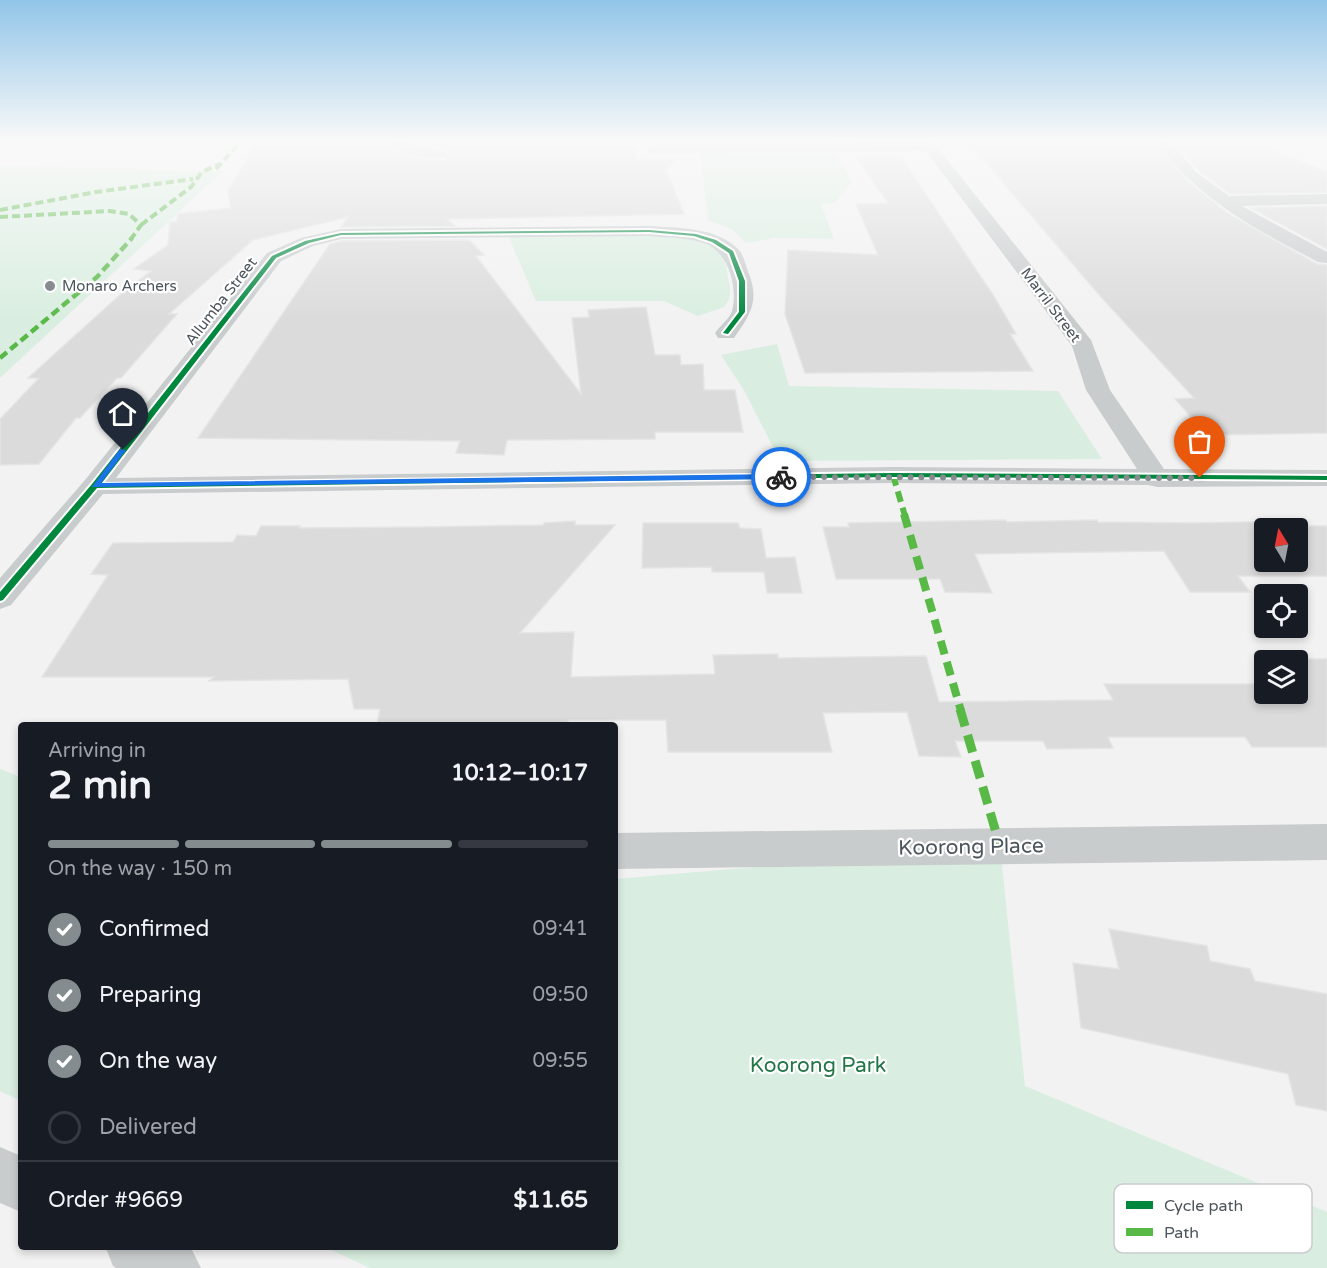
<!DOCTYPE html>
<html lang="en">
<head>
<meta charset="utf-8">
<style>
	body { margin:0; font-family:"Varela Round",sans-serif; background:#20242c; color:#f1f3f6; height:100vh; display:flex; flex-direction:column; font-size:22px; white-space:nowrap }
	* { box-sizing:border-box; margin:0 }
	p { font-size:20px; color:#9ea1a6 }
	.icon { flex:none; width:33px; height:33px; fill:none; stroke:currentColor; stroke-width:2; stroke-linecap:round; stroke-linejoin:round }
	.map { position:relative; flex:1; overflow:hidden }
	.side { position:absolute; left:18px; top:722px; width:600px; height:528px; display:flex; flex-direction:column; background:#171b24; border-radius:6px; box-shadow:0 3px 9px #0003 }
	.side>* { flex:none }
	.needle { width:39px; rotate:350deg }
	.fabs { position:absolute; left:1254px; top:518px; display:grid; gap:12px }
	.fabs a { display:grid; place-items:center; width:54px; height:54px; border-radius:6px; background:#171b24; box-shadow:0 3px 9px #0003; font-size:30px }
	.pin { position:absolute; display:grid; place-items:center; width:51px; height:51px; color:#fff; margin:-62px -26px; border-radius:50% 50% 50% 0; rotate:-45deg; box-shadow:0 0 6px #0007 }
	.pin .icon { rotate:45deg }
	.courier { position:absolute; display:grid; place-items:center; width:60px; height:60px; margin:-30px; border:4px solid #1a73e8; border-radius:50%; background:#fff; color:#222; box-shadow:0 2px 8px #0007 }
	.summary em { font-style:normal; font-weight:700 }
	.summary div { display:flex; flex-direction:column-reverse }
	.summary { display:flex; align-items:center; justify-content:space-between; height:102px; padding:0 30px }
	h1 { font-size:39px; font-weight:700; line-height:45px }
	.bar { display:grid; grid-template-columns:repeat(4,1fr); gap:9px 6px; align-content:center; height:72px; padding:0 30px }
	.bar i { height:8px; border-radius:4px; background:#363941 }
	.bar .active { background:#858c90 }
	.bar p { grid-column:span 4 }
	.line { display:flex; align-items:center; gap:15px; padding:0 30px; border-top:2px solid #363941 }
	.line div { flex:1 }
	ol { padding:0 30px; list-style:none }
	li { display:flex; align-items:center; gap:18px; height:66px }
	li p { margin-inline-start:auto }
	li .icon { padding:6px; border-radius:50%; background:#858c90; color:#fff; stroke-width:4 }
	li:last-child { color:#9ea1a6 }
	li i { width:33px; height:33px; border:3px solid #363941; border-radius:50% }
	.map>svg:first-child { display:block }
</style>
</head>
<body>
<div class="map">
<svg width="1327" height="1268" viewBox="0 0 1327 1268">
	<rect width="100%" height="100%" fill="#f2f2f2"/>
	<path fill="#d9eee0" d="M834 148 852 182 834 203 821 204 834 239 774 238 746 243 732 229 708 220 700 149Z
		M0 166 196 171H223L0 378Z
		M507 233C550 234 680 227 712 246 724 253 726 264 728 277 730 289 733 297 724 307L698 316 664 301H536Z
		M777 344 789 386 1058 391 1102 459 780 461 745 392 721 355Z
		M0 769 21 777V1101L0 1091Z
		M1000 846 1025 1086 1327 1212V1268H370L325 1247 615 1246V879Z"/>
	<path fill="#dbdbdc" stroke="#e3e4e4" stroke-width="1.5" fill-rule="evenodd" d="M311 142H325L333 149 388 145 407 155 435 161 444 160 450 154 447 150 420 143 634 142 636 160 675 159 664 174H668L684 214 447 219 455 226 341 227 348 217 253 240 169 314H177L121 378H117L80 418H76L39 464 0 465V419L39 378H28L122 293 151 271 134 269 168 245 170 222H177L178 214 231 208 228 191 254 146Z
		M968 142H1155L1190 183 1229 214 1317 264 1327 265V433L1207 435 1175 399 1194 398 1101 297Z
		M1174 142H1255L1327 172V192L1230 194 1198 170Z
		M856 157H901L995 298 1016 334H1010L1033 371 805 373 785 314 788 250 878 255 856 204 888 203Z
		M1327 206V249L1251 208Z
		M469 240 484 255 476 256 581 394 572 318 589 317 588 310 646 307 655 355H680L681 365 703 364 704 390H735L743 432H655V439L507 440 504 455 456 453 460 441 198 438 330 244 341 241Z
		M1006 520 1007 522 1097 520 1098 522 1194 523 1292 521 1296 526H1327V576H1238L1250 592H1190L1164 551 975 554 992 593 945 592 940 579H836L823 527H849L848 523ZM1264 528H1298V561H1264Z
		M575 521V525H615L520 633 574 632 571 677 715 674 713 655 778 654V658L926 656 939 702 1113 700 1104 684H1264V693H1298V660L1265 659H1327V747H1252L1245 737H1108L1113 748 1047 749 1043 741H955L961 757 919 756 907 712 823 713 832 752H668L666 720H568V724H377L380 709H354L348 679 209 681 214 677H42L108 575 91 574 113 543 233 542 237 535 256 536 261 526H300L299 528 423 527 544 525V523Z
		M643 523H738L740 528 761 529 766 558 795 557 802 593H767L764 572H712V567L642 568Z
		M1109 929 1207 946 1210 961 1250 969 1255 981 1327 994V1111L1296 1105 1288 1074 1081 1028 1073 963 1119 969Z"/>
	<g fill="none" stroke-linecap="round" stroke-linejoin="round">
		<path stroke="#bac3c0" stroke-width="1.5" stroke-dasharray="2 1.5" stroke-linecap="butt" d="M964 146 1140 145
			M1203 149 1327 144
			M466 152 626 149"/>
		<path fill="#c9cccd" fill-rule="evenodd" d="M387 142H406L446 152 448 155C438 165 397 152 387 142Z
			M933 142 1091 340 1110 390 1164 469 1327 470V486L1157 487 1148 485 893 483 103 494 11 605 0 609V578L85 480 267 253 301 238 341 229 649 226C677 228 717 227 738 249 744 255 746 267 749 274 760 302 749 316 734 338H718L715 333C720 326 730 318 732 311 738 288 729 256 709 245 691 237 668 238 649 236L341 239 313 246 281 261 116 478 893 467 1137 469 1086 390 1072 346 926 151 651 153 644 149 651 145Z
			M1157 142H1171L1196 172 1229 196 1327 194V204L1242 206 1327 252V263L1318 262C1256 229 1199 201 1157 142Z
			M1327 824V860L615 869V833Z
			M0 1147 21 1156V1212L0 1203Z
			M105 1246H190L201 1268H116L113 1266Z"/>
		<path stroke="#58b947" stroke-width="4" stroke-dasharray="8 4" stroke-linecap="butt" d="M216 169 240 142
			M0 210 96 192 193 179
			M0 217 110 211 129 214 141 225 131 239
			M141 225 191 187 202 172 220 164"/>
		<path stroke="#58b947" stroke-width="4.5" stroke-dasharray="9 4.5" stroke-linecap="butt" d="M0 358 97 277 132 238"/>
		<path stroke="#58b947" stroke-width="6" stroke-dasharray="11 6" stroke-linecap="butt" d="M893 475 905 516"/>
		<path stroke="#58b947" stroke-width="8" stroke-dasharray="14 8" stroke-linecap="butt" d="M904 514 961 711"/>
		<path stroke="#58b947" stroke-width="9" stroke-dasharray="18 9" stroke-linecap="butt" d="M960 709 1000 846"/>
		<defs>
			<path id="cycleway" d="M649 230 696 234 716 240 733 251 745 281V312L728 334 723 333 739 312V281L729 253 712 242 694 236 649 232 341 235 309 243 276 258 101 484 893 473 1327 476V480L893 477 97 488 3 600 0 601V592L92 484 272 256 305 241 341 233Z"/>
		</defs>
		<use href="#cycleway" stroke="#fff" stroke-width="4"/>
		<use href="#cycleway" fill="#00873e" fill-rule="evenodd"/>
	</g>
	<linearGradient id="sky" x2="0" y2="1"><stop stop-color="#92c5e8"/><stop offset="0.44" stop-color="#f9f9f9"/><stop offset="1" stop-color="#f9f9f9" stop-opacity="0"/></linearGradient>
	<rect width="1327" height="320" fill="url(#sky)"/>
	<path fill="#1a73e8" d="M120 449 126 450 101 483 781 474 785 477 781 479 92 487Z"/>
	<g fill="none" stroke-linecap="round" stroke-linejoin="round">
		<path stroke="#858c90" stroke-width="6" stroke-dasharray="0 10.8" d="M781 477 1200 478"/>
	</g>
	<circle fill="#858c90" stroke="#fff" stroke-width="2" cx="50" cy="286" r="6"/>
	<g text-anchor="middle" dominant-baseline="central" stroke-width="4.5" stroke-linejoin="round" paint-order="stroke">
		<g font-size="15" fill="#4b555c" stroke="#fff" text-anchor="start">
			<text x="62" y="286">Monaro Archers</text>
		</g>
		<g font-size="15" fill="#4b555c" stroke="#fff">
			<text transform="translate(221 301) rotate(-52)">Allumba Street</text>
			<text transform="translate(1051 305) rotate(53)">Marril Street</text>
		</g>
		<g font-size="21" fill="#4b555c" stroke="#fff">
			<text transform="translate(971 847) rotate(-1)">Koorong Place</text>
		</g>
		<g font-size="21" fill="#237647" stroke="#fff">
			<text x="818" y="1065">Koorong Park</text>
		</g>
	</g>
	<rect x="1114" y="1184" width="198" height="69" rx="9" fill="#fff" stroke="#c9ccce" stroke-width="1.5"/>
	<rect x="1126" y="1201" width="27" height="8" fill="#00873e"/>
	<rect x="1126" y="1228" width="27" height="8" fill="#58b947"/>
	<g font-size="16" fill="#4b555c">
		<text x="1164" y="1211">Cycle path</text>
		<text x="1164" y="1238">Path</text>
	</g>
</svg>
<div class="fabs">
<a><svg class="needle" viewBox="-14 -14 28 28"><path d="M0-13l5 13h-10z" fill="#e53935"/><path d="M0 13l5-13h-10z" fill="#9ea1a6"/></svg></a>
<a><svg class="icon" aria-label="locate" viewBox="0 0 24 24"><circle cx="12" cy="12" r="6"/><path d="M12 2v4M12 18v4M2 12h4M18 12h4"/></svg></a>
<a><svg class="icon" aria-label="layers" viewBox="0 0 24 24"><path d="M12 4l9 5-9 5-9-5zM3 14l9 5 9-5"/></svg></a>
</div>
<div class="pin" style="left:1200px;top:478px;background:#ea580c"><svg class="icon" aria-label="bag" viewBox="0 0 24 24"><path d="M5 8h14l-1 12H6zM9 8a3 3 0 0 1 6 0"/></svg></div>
<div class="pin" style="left:123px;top:450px;background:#1f2937"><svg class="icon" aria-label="home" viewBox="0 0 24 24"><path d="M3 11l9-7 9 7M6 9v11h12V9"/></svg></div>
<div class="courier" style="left:781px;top:477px"><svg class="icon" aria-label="bike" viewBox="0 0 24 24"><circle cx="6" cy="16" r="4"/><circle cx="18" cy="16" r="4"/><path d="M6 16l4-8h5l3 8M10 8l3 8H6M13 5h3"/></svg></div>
<section class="side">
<div class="summary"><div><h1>2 min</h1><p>Arriving in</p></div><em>10:12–10:17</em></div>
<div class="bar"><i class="active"></i><i class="active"></i><i class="active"></i><i></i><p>On the way · 150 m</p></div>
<ol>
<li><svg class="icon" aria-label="check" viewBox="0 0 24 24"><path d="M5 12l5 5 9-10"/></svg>Confirmed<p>09:41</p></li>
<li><svg class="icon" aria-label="check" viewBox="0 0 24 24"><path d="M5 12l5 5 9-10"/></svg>Preparing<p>09:50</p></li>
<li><svg class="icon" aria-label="check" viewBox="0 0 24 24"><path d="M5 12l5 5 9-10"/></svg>On the way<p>09:55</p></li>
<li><i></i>Delivered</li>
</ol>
<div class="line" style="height:78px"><div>Order #9669</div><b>$11.65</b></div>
</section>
</div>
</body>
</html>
